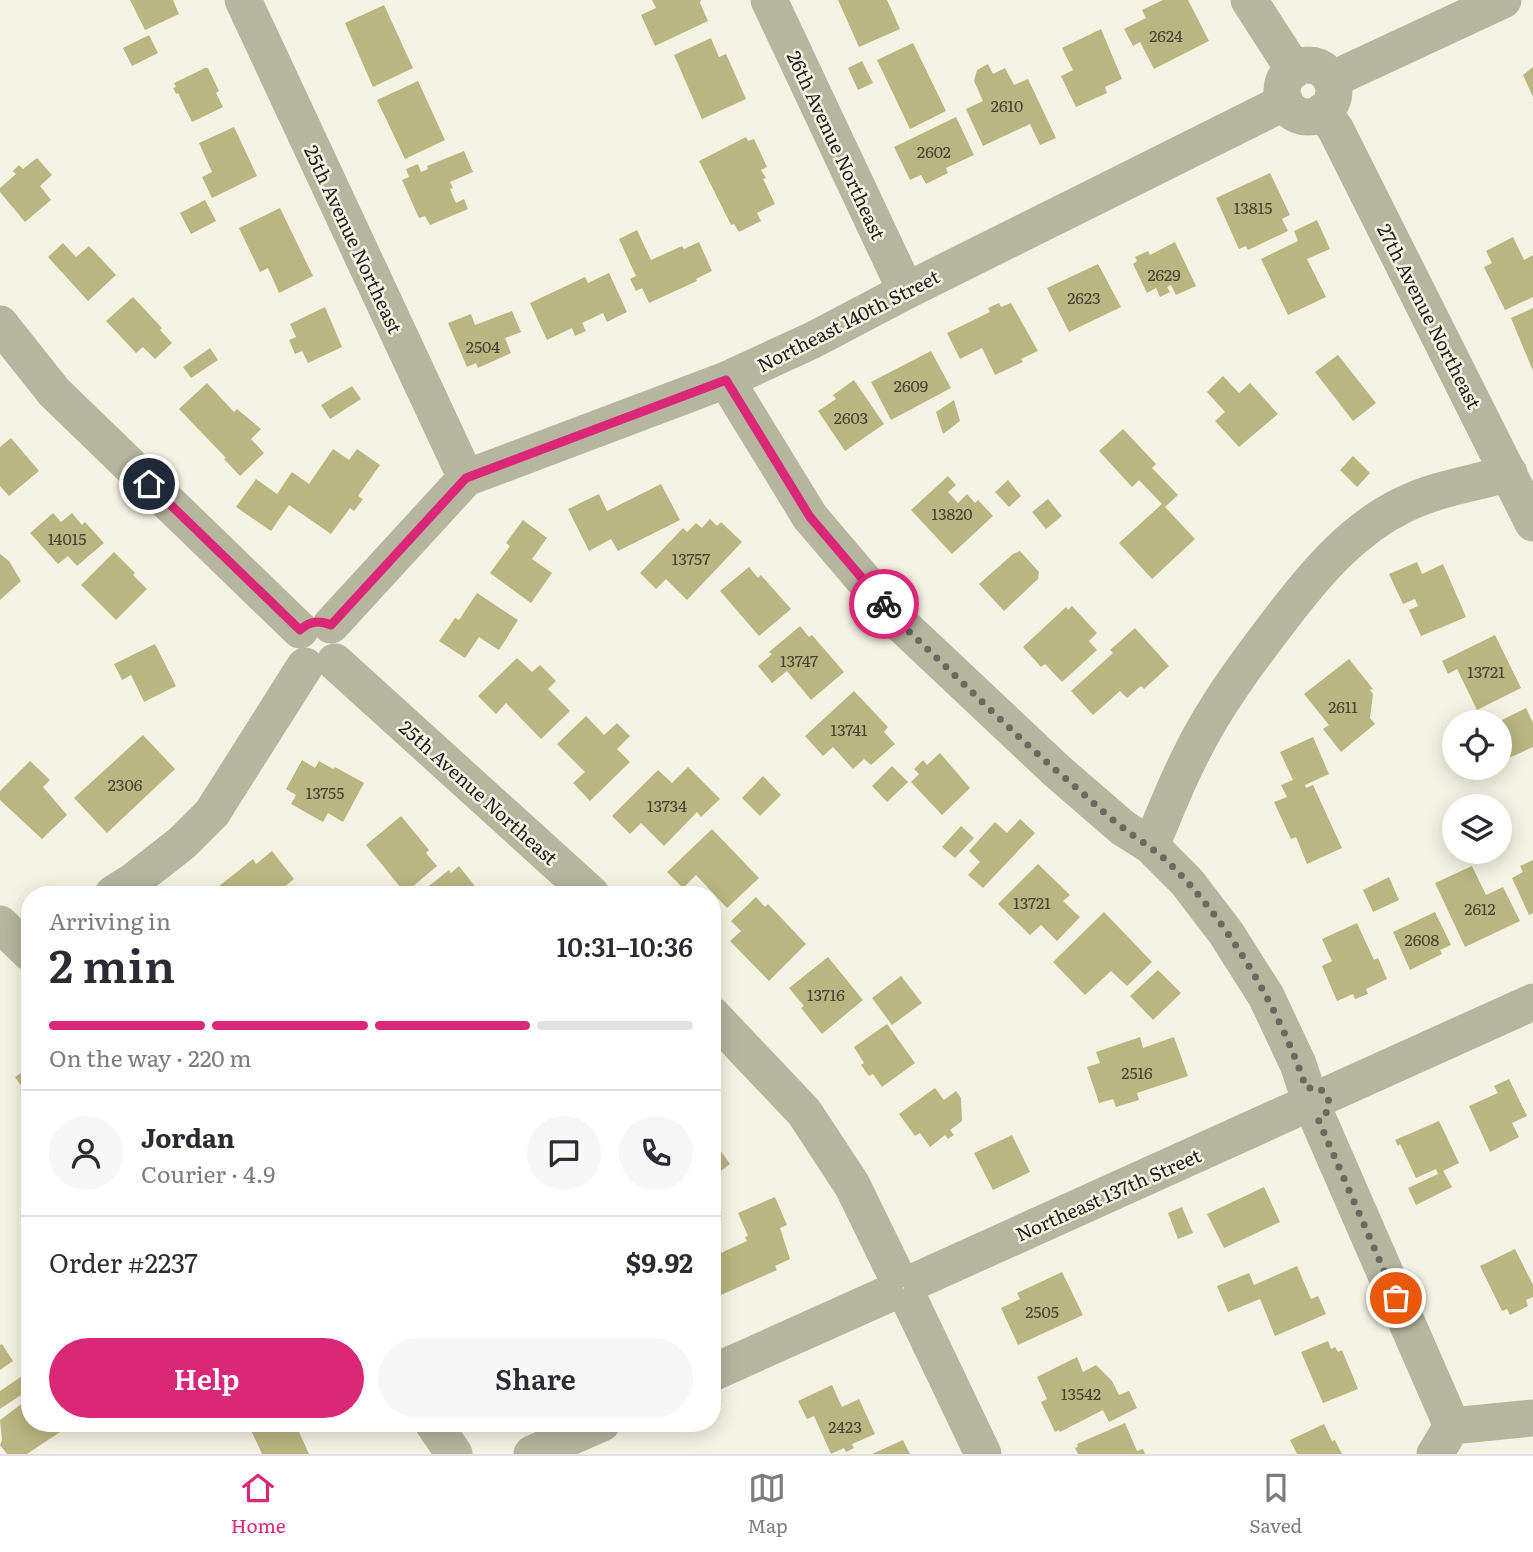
<!DOCTYPE html>
<html lang="en">
<head>
<meta charset="utf-8">
<style>
	body { margin:0; font-family:Literata,serif; background:#f7f7f7; color:#2b2b33; height:100vh; display:flex; flex-direction:column; font-size:26px; white-space:nowrap }
	* { box-sizing:border-box; margin:0 }
	p { font-size:23px; color:#7c7c81 }
	.icon { flex:none; width:38px; height:38px; fill:none; stroke:currentColor; stroke-width:2; stroke-linecap:round; stroke-linejoin:round }
	.map { position:relative; flex:1; overflow:hidden }
	.sheet { position:absolute; left:21px; top:886px; width:700px; height:546px; display:flex; flex-direction:column; background:#fff; border-radius:28px; box-shadow:0 4px 18px #0003 }
	.sheet>* { flex:none }
	.fabs { position:absolute; left:1442px; top:710px; display:grid; gap:14px }
	.fabs a { display:grid; place-items:center; width:70px; height:70px; border-radius:50%; background:#fff; box-shadow:0 4px 18px #0003; font-size:35px }
	.pin { position:absolute; display:grid; place-items:center; width:60px; height:60px; color:#fff; margin:-30px; border:4px solid #fff; border-radius:50%; box-shadow:0 2px 7px #0007 }
	.courier { position:absolute; display:grid; place-items:center; width:70px; height:70px; margin:-35px; border:5px solid #db2777; border-radius:50%; background:#fff; color:#222; box-shadow:0 2px 9px #0007 }
	.head em { font-style:normal; font-weight:600 }
	.head div { display:flex; flex-direction:column-reverse }
	.head { display:flex; align-items:center; justify-content:space-between; height:119px; padding:0 28px }
	h1 { font-size:46px; font-weight:600; line-height:52px }
	.bar { display:grid; grid-template-columns:repeat(4,1fr); gap:10px 7px; align-content:center; height:84px; padding:0 28px }
	.bar i { height:9px; border-radius:5px; background:#e1e1e2 }
	.bar .on { background:#db2777 }
	.bar p { grid-column:span 4 }
	.line { display:flex; align-items:center; gap:18px; padding:0 28px; border-top:2px solid #e1e1e2 }
	.line div { flex:1 }
	.round { display:grid; place-items:center; flex:none; width:74px; height:74px; border-radius:37px; background:#f7f7f7 }
	.primary-button { display:flex; gap:14px; margin-top:auto; padding:14px 28px }
	.primary-button a { flex:1; height:80px; border-radius:42px; background:#db2777; color:#fff; font-size:28px; font-weight:600; line-height:80px; text-align:center }
	.primary-button a+a { background:#f7f7f7; color:#2b2b33 }
	.tab-bar { display:flex; justify-content:space-around; align-items:center; height:98px; border-top:2px solid #e1e1e2; background:#fff; font-size:19px; color:#7c7c81 }
	.tab-bar a { display:grid; justify-items:center; gap:4px }
	.tab-bar .on { color:#db2777 }
	.map>svg:first-child { display:block }
</style>
</head>
<body>
<div class="map">
<svg width="1533" height="1454" viewBox="0 0 1533 1454">
	<rect width="100%" height="100%" fill="#f4f3e3"/>
	<path fill="#bab681" d="M130 0H173L179 14 145 30Z
		M652 0H701L700 3 708 21 655 46 641 15 656 8Z
		M838 0H887L900 29 859 47Z
		M1163 0H1188L1209 41 1154 69 1140 42 1133 46 1124 29 1146 18 1142 10Z
		M384 5 413 68 373 87 345 23Z
		M1101 29 1122 79 1105 87 1107 93 1076 107 1061 76 1073 70 1062 48Z
		M149 35 158 53 132 66 123 48Z
		M711 38 719 57 726 54 746 99 702 119 674 55Z
		M913 43 946 111 910 129 877 60Z
		M862 61 873 83 858 90 848 68Z
		M988 64 993 74 1005 68 1014 85 1028 79 1056 138 1040 145 1030 124 983 146 966 109 983 101 974 81 977 70Z
		M1533 67V97L1523 75Z
		M205 68H208L219 91 216 93 223 107 192 122 178 93 176 94 173 88 176 87 174 83Z
		M418 81 445 140 405 159 377 100Z
		M956 117 974 155 946 168 948 173 926 184 921 175 910 180 894 147Z
		M234 127 257 176 212 198 202 177 212 172 199 143Z
		M746 137 748 141 754 139 767 167 761 170 766 178 763 179 775 204 757 213 761 221 739 232 734 224 731 225 699 161Z
		M464 151 473 172 450 182 453 188 450 189 456 203 464 199 468 209 430 225 425 216 419 218 402 180 409 177 406 169 418 164 421 172 428 169 427 166Z
		M37 158 52 175 40 186 51 200 25 222 0 192V188L16 174 13 171 19 165 23 169Z
		M1270 173 1290 215 1282 219 1288 231 1248 250 1246 246 1239 249 1216 198Z
		M205 200 216 221 191 234 180 213Z
		M280 208 313 276 279 293 268 268 260 272 239 228Z
		M1317 220 1330 249 1307 259 1326 297 1288 315 1261 259 1298 241 1294 231Z
		M637 230 651 260 682 246 684 249 699 242 712 271 696 279 697 281 649 303 642 288 636 291 630 279 636 276 619 239Z
		M1513 237 1524 260 1533 255V297L1505 310 1484 267 1492 263 1486 251Z
		M1175 242 1196 286 1176 295 1171 285 1167 287 1170 292 1160 297 1156 288 1147 293 1133 264 1137 261 1135 257 1148 251 1150 255Z
		M63 243 76 257 89 246 116 275 88 301 48 257Z
		M1098 264 1121 307 1069 332 1047 288Z
		M609 273 627 312 607 322 603 313 582 323 586 331 575 336 572 328 547 340 530 303 585 277 588 283Z
		M133 297 162 328 160 330 172 343 155 359 143 347 136 353 106 321Z
		M999 303 1001 307 1011 303 1038 351 1021 359 1023 362 995 375 982 348 960 359 947 333 990 312 988 308Z
		M325 307 342 347 308 363 302 351 295 354 289 340 296 337 290 324Z
		M1533 308V371L1511 318Z
		M512 311 521 332 505 338 511 353 478 368 476 363 467 367 448 323 471 314 475 325Z
		M210 348 218 360 191 378 183 367Z
		M931 351 951 388 891 420 871 382Z
		M1338 355 1376 403 1353 421 1315 372Z
		M1223 376 1239 393 1250 383 1278 414 1239 447 1215 421 1225 412 1207 392Z
		M854 380 884 424 845 451 818 411 836 399 833 395Z
		M207 383 234 412 237 409 261 429 251 439 264 453 240 476 224 459 226 458 179 409Z
		M352 386 361 399 330 419 321 405Z
		M954 400 960 421 943 434 936 412Z
		M1123 429 1156 464 1152 468 1178 495 1165 507 1195 539 1152 579 1119 543 1162 504 1139 480 1132 487 1099 451Z
		M11 438 39 471 9 496 0 486V447Z
		M333 449 349 460 357 449 380 465 358 496 363 499 354 511 350 508 331 534 289 505 271 531 236 507 256 479 277 494 292 472 309 484Z
		M1353 456 1370 473 1357 487 1340 470Z
		M948 476 956 485 948 492 958 503 967 494 975 503 978 500 993 516 952 554 911 510Z
		M1008 480 1021 496 1009 507 995 492Z
		M661 484 680 520 618 551 611 539 589 551 568 509 599 494 607 511Z
		M1048 499 1062 516 1046 529 1032 512Z
		M53 513 61 522 72 513 82 525 85 522 104 543 77 566 68 556 58 564 30 533Z
		M710 519 717 526 721 522 742 542 687 600 666 579 656 589 640 573 683 528 687 532 696 523 702 528Z
		M523 520 547 538 532 559 552 573 531 603 490 573 510 546 506 543Z
		M1020 551 1039 572 1038 579 1004 611 979 584 1013 554Z
		M114 552 135 573 133 575 147 589 116 620 81 585Z
		M0 554 9 561 21 581 0 600Z
		M1417 562 1422 574 1443 564 1466 617 1421 636 1409 610 1418 606 1415 599 1403 604 1389 574Z
		M749 567 758 578 761 575 791 609 759 636 720 591Z
		M477 593 518 620 499 650 479 637 465 658 439 641 455 618 459 620Z
		M1072 606 1097 633 1089 641 1097 650 1062 682 1045 664 1041 667 1023 647 1066 607 1068 610Z
		M800 626 809 637 812 635 844 672 811 700 787 671 772 683 758 666 772 654 769 652Z
		M1135 628 1169 666 1144 689 1141 686 1127 698 1120 691 1093 715 1071 691 1113 653 1110 650Z
		M1495 635 1521 688 1477 710 1457 669 1448 674 1442 661Z
		M155 644 176 686 144 702 131 675 122 680 114 664Z
		M517 658 532 672 540 665 556 681 548 689 570 711 541 739 506 703 496 714 478 696Z
		M1349 659 1373 689 1370 690 1373 694 1370 718 1375 724 1341 752 1323 729 1329 725 1304 694Z
		M854 691 888 727 884 732 895 744 871 765 864 759 853 769 833 747 823 756 805 736Z
		M1526 708 1533 723V747L1500 762V750L1503 748 1500 742V721Z
		M586 716 604 735 617 723 630 736 617 749 630 762 590 801 573 783 585 772 557 744Z
		M143 735 175 769 107 833 74 798Z
		M1313 737 1329 774 1305 785 1306 788 1313 785 1342 848 1307 864 1296 837 1291 839 1274 802 1287 797 1281 785 1293 780 1280 752Z
		M940 753 970 788 942 815 911 782 919 774 914 769 923 760 927 765Z
		M302 760 315 768 319 761 333 769 335 767 364 783 343 822 328 813 323 822 291 804 296 795 286 789Z
		M30 761 50 780 43 787 67 815 42 839 0 800V791Z
		M892 766 908 782 887 802 872 786Z
		M688 767 720 799 701 817 697 812 664 846 641 823 630 834 612 816 658 770 672 783Z
		M763 776 781 795 760 816 742 798Z
		M401 816 429 850 426 853 437 866 405 893 366 845Z
		M1020 819 1035 833 983 888 968 875 980 862 969 851 995 822 1007 833Z
		M961 826 974 838 955 858 942 847Z
		M712 829 759 878 727 908 696 875 683 888 667 872Z
		M272 851 294 879 279 891 281 894H215L213 891 253 859 256 864Z
		M1533 860V913L1529 915 1512 878 1523 872 1520 866Z
		M1038 864 1070 895 1063 901 1080 917 1057 941 1041 925 1030 935 998 904Z
		M459 866 481 894H419L449 870 451 873Z
		M1472 866 1486 895 1503 887 1520 921 1465 947 1435 883Z
		M1389 877 1399 900 1373 912 1363 890Z
		M756 897 765 907 768 904 806 944 769 981 730 941 741 931 731 921Z
		M1104 912 1152 962 1127 986 1111 971 1085 995 1053 962Z
		M1435 912 1451 945 1440 950 1442 954 1410 970 1393 932Z
		M1357 923 1374 960 1378 958 1387 979 1366 989 1368 994 1355 999 1353 994 1337 1001 1322 966 1332 961 1322 939Z
		M828 957 863 1000 822 1034 801 1008 804 1006 789 988Z
		M1158 970 1181 993 1153 1020 1130 996Z
		M901 976 922 1003 892 1025 872 998Z
		M887 1024 915 1063 882 1087 873 1074 869 1076 861 1065 864 1063 854 1047Z
		M1140 1037 1143 1048 1174 1037 1188 1076 1137 1093 1139 1100 1116 1107 1113 1099 1099 1103 1087 1067 1100 1063 1096 1052Z
		M30 1067V1098L15 1077Z
		M1509 1079 1527 1116 1512 1123 1519 1137 1490 1152 1469 1106 1498 1093 1494 1086Z
		M935 1088 944 1100 956 1091 961 1098 962 1121 950 1130 954 1135 948 1139 945 1135 930 1147 920 1133 915 1136 899 1114Z
		M1439 1121 1459 1163 1443 1171 1452 1187 1416 1205 1408 1188 1438 1174 1436 1169 1416 1178 1400 1144 1398 1146 1395 1140Z
		M712 1134 720 1144 717 1146 730 1164 712 1178Z
		M1012 1135 1030 1172 993 1190 974 1153Z
		M1264 1187 1280 1222 1224 1248 1207 1214Z
		M775 1197 787 1225 780 1228 790 1259 775 1266 777 1270 712 1299V1257L747 1241 745 1237 748 1236 738 1213Z
		M1182 1207 1193 1233 1178 1239 1168 1213Z
		M1515 1249 1533 1285V1297L1526 1300 1528 1306 1510 1315 1507 1309 1502 1311 1480 1266Z
		M1297 1266 1311 1299 1318 1296 1326 1314 1275 1336 1260 1299 1228 1312 1217 1286 1249 1273 1254 1285Z
		M1062 1272 1083 1315 1018 1345 1001 1308 1020 1299 1017 1293Z
		M1328 1341 1331 1349 1335 1347 1338 1352 1342 1350 1358 1389 1323 1403 1301 1352Z
		M2 1344 13 1361 0 1370V1345Z
		M1077 1357 1083 1372 1096 1365 1112 1381 1119 1395 1129 1391 1137 1408 1109 1422 1103 1410 1060 1432 1059 1430 1055 1432 1041 1402 1047 1399 1037 1377Z
		M25 1374 30 1381V1389L0 1409V1391Z
		M832 1385 842 1407 859 1399 875 1434 852 1444 854 1448 846 1452 844 1448 831 1454 814 1416 807 1419 798 1401Z
		M24 1402 30 1410V1423H62L66 1428 27 1454H7L0 1445 2 1440 0 1420Z
		M267 1423H295L309 1454H262L251 1430Z
		M1125 1423 1137 1451 1143 1449 1145 1454H1078L1075 1448 1078 1447 1077 1444Z
		M1324 1424 1332 1441 1335 1440 1342 1454H1297L1290 1440Z
		M903 1440 910 1454H872Z"/>
	<g fill="none" stroke-linecap="round" stroke-linejoin="round">
		<path stroke="#b6b59e" stroke-width="37" d="M243 0 466 478
			M769 0 906 291
			M1249 0 1294 70
			M1282 91a26 26 0 1 1 52 0a26 26 0 1 1-52 0Z
			M1331 80 1503 0
			M1323 111 1336 130 1533 523
			M0 324 54 392 300 630
			M726 380 810 517 903 626 1057 771 1123 828 1151 846 1187 882 1226 933 1266 996 1298 1064 1306 1088
			M331 625 466 478 726 380 813 340 906 291 1285 102
			M335 662 591 894
			M1151 846C1167 807 1183 767 1204 730 1227 689 1255 653 1283 616 1316 573 1353 529 1403 505 1437 488 1473 484 1509 473
			M113 894 132 882 182 843 212 813 305 666
			M0 924 30 953
			M712 1015 804 1112 852 1185 894 1271
			M1327 1095 1533 1002
			M1318 1119 1452 1426
			M920 1279 1296 1109
			M912 1305 983 1454
			M712 1373 886 1295
			M433 1423 454 1454
			M532 1454 602 1423
			M1435 1454 1452 1426 1533 1418"/>
	</g>
	<g fill="none" stroke-linecap="round" stroke-linejoin="round">
		<path stroke="#6a6960" stroke-width="7" stroke-dasharray="0 12.6" d="M884 604 903 626C955 674 1005 726 1058 772 1080 790 1100 810 1122 827 1138 840 1155 849 1169 863 1227 919 1281 1011 1306 1088H1319L1327 1095C1331 1105 1328 1115 1318 1119L1396 1298"/>
		<path stroke="#db2777" stroke-width="9" d="M149 484 300 630C310 621 319 620 331 625L466 478 726 380 810 517 884 604"/>
	</g>
	<g text-anchor="middle" dominant-baseline="central" stroke-width="5" stroke-linejoin="round" paint-order="stroke">
		<g font-size="16" fill="#464534">
			<text x="1166" y="35">2624</text>
			<text x="1007" y="105">2610</text>
			<text x="934" y="151">2602</text>
			<text x="1253" y="207">13815</text>
			<text x="1164" y="274">2629</text>
			<text x="1084" y="297">2623</text>
			<text x="483" y="346">2504</text>
			<text x="911" y="385">2609</text>
			<text x="851" y="417">2603</text>
			<text x="952" y="513">13820</text>
			<text x="67" y="538">14015</text>
			<text x="691" y="558">13757</text>
			<text x="799" y="660">13747</text>
			<text x="1486" y="671">13721</text>
			<text x="1343" y="706">2611</text>
			<text x="849" y="729">13741</text>
			<text x="125" y="784">2306</text>
			<text x="325" y="792">13755</text>
			<text x="667" y="805">13734</text>
			<text x="1032" y="902">13721</text>
			<text x="1480" y="908">2612</text>
			<text x="1422" y="939">2608</text>
			<text x="826" y="994">13716</text>
			<text x="1137" y="1072">2516</text>
			<text x="1042" y="1311">2505</text>
			<text x="1081" y="1393">13542</text>
			<text x="845" y="1426">2423</text>
		</g>
		<g font-size="19" fill="#201f1a" stroke="#f4f3e3">
			<text transform="translate(837 145) rotate(65)">26th Avenue Northeast</text>
			<text transform="translate(354 239) rotate(65)">25th Avenue Northeast</text>
			<text transform="translate(1430 316) rotate(63)">27th Avenue Northeast</text>
			<text transform="translate(848 320) rotate(-27)">Northeast 140th Street</text>
			<text transform="translate(479 792) rotate(42)">25th Avenue Northeast</text>
			<text transform="translate(1108 1194) rotate(-24)">Northeast 137th Street</text>
		</g>
	</g>
</svg>
<div class="fabs">
<a><svg class="icon" aria-label="locate" viewBox="0 0 24 24"><circle cx="12" cy="12" r="6"/><path d="M12 2v4M12 18v4M2 12h4M18 12h4"/></svg></a>
<a><svg class="icon" aria-label="layers" viewBox="0 0 24 24"><path d="M12 4l9 5-9 5-9-5zM3 14l9 5 9-5"/></svg></a>
</div>
<div class="pin" style="left:1396px;top:1298px;background:#ea580c"><svg class="icon" aria-label="bag" viewBox="0 0 24 24"><path d="M5 8h14l-1 12H6zM9 8a3 3 0 0 1 6 0"/></svg></div>
<div class="pin" style="left:149px;top:484px;background:#1f2937"><svg class="icon" aria-label="home" viewBox="0 0 24 24"><path d="M3 11l9-7 9 7M6 9v11h12V9"/></svg></div>
<div class="courier" style="left:884px;top:604px"><svg class="icon" aria-label="bike" viewBox="0 0 24 24"><circle cx="6" cy="16" r="4"/><circle cx="18" cy="16" r="4"/><path d="M6 16l4-8h5l3 8M10 8l3 8H6M13 5h3"/></svg></div>
<section class="sheet">
<div class="head"><div><h1>2 min</h1><p>Arriving in</p></div><em>10:31–10:36</em></div>
<div class="bar"><i class="on"></i><i class="on"></i><i class="on"></i><i></i><p>On the way · 220 m</p></div>
<div class="line" style="height:126px"><a class="round"><svg class="icon" aria-label="person" viewBox="0 0 24 24"><circle cx="12" cy="8" r="4"/><path d="M4 21q1-7 8-7t8 7"/></svg></a><div><b>Jordan</b><p>Courier · 4.9</p></div><a class="round"><svg class="icon" aria-label="chat" viewBox="0 0 24 24"><path d="M4 5h16v11H9l-5 4z"/></svg></a><a class="round"><svg class="icon" aria-label="phone" viewBox="0 0 24 24"><path d="M5 4h4l2 5-3 2q2 4 5 5l2-3 5 2v4C11 20 4 13 5 4z"/></svg></a></div>
<div class="line" style="height:91px"><div>Order #2237</div><b>$9.92</b></div>
<div class="primary-button"><a>Help</a><a>Share</a></div>
</section>
</div>
<nav class="tab-bar">
<a class="on"><svg class="icon" aria-label="home" viewBox="0 0 24 24"><path d="M3 11l9-7 9 7M6 9v11h12V9"/></svg>Home</a>
<a><svg class="icon" aria-label="map" viewBox="0 0 24 24"><path d="M3 6l6-2 6 2 6-2v14l-6 2-6-2-6 2zM9 4v14M15 6v14"/></svg>Map</a>
<a><svg class="icon" aria-label="saved" viewBox="0 0 24 24"><path d="M7 4h10v16l-5-4-5 4z"/></svg>Saved</a>
</nav>
</body>
</html>
